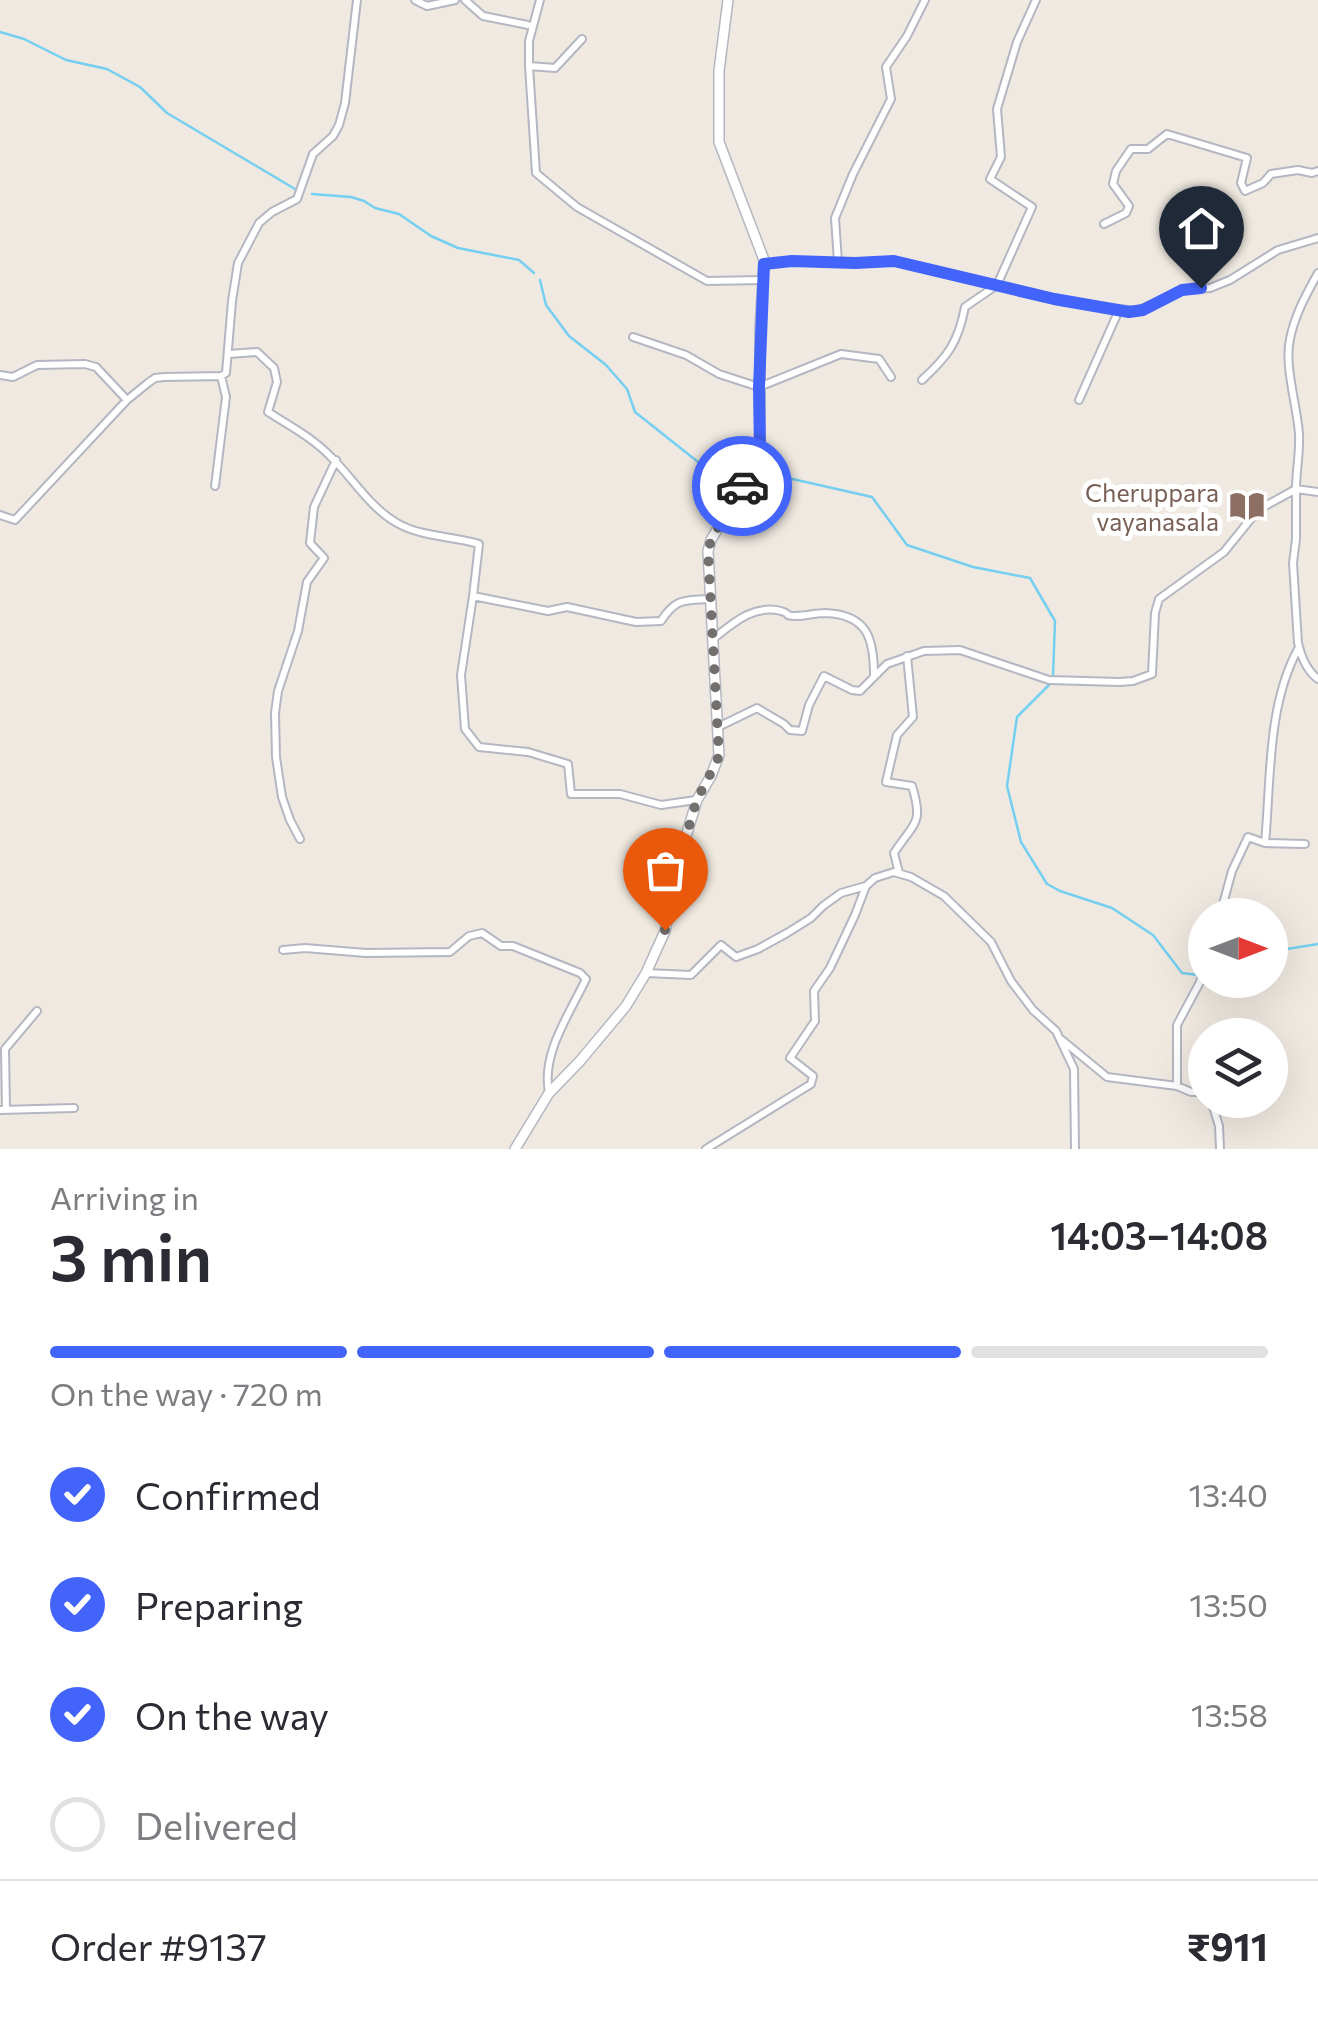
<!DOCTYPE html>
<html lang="en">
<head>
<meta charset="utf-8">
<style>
	body { margin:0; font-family:Commissioner,sans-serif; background:#f7f7f7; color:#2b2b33; height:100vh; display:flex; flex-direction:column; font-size:38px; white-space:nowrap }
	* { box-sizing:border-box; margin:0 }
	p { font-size:32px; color:#7c7c81 }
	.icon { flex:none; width:55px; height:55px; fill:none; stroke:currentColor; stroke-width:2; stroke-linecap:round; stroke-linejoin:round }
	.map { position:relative; height:1149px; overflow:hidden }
	.side { display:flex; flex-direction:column; background:#fff; flex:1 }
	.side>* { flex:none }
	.needle { width:65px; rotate:90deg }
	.controls { position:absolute; left:1188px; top:898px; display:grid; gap:20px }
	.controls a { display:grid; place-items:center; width:100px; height:100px; border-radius:50%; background:#fff; box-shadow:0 10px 40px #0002; font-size:50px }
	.pin { position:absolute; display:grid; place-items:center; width:85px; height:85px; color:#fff; margin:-102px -42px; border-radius:50% 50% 50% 0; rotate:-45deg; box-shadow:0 0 10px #0007 }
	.pin .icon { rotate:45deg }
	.courier { position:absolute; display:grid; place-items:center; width:100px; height:100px; margin:-50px; border:8px solid #4264fb; border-radius:50%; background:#fff; color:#222; box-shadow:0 2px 12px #0007 }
	.summary em { font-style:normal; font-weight:600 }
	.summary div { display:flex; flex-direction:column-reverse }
	.summary { display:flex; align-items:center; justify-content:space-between; height:170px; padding:0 50px }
	h1 { font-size:65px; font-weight:600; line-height:75px }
	.bar { display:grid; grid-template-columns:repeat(4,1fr); gap:15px 10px; align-content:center; height:120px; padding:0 50px }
	.bar i { height:12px; border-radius:8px; background:#e1e1e2 }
	.bar .active { background:#4264fb }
	.bar p { grid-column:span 4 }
	.line { display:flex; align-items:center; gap:25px; padding:0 50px; border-top:2px solid #e1e1e2 }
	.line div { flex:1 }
	ol { padding:0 50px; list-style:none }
	li { display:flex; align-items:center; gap:30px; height:110px }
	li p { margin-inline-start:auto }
	li .icon { padding:10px; border-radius:50%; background:#4264fb; color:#fff; stroke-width:4 }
	li:last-child { color:#7c7c81 }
	li i { width:55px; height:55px; border:5px solid #e1e1e2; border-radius:50% }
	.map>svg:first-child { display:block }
</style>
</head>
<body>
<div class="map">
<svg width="1318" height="1149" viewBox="0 0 1318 1149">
	<rect width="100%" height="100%" fill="#efe9e1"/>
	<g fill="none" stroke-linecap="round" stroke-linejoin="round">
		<path stroke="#75cff0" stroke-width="2.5" d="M0 32 24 39 66 60 107 69 140 87 167 113 295 189
			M312 194 351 197 364 201 375 208 399 214 431 236 458 248 519 260 534 273
			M540 280 546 305 569 336 606 365 627 389 635 412 717 477 740 479
			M752 479 788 478 872 497 907 545 973 567 1030 578 1055 621 1053 676
			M1051 683 1017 717 1007 786 1021 842 1047 884 1060 891 1112 908 1153 935 1182 973 1198 975
			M1270 958 1287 949 1318 944"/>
		<defs>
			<path id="street" d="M415 0 427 6 455 0
				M465 0 483 16 528 25
				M540 0 529 41V66L555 68 582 39
				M529 66 536 173 577 207 707 281 763 280
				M1104 224 1126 213 1129 206 1113 184 1116 171 1131 149H1148L1167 134 1247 158 1241 183 1245 191 1263 183 1271 174 1298 170 1312 173 1318 171
				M838 262 835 218 853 174 891 99 886 67 907 36 925 0
				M764 264 792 261 855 263 894 261 1084 305 1137 311 1183 290 1210 288 1230 280 1278 250 1318 238
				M1318 273C1306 295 1295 314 1290 339 1284 366 1297 405 1299 434 1300 452 1296 471 1296 489L1318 492
				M633 337 686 355 719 374 759 387 841 354 879 359 891 377
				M229 354 257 352 274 368 277 382 268 412C290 426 313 438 331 457 353 478 369 507 397 523 421 537 453 536 479 544L473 596 548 611 567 607 636 622 661 621C676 598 683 601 708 599
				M0 375 13 377 37 365 85 364 96 367 127 400
				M922 380C948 356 958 343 965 307L997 285 1032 207 990 179 1001 157 997 109 1017 42 1036 0
				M1079 400 1119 310
				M215 486 226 397 221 376
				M0 515 15 520 127 400 148 383 155 378 164 377 221 376 226 373 232 301 238 263 259 223 272 212 297 199 313 154 333 136 339 125 345 103 357 0
				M473 596 461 675 465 729 479 747 528 752 568 764 571 794H620L661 805 696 800
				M712 640C732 624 753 604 781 611 794 615 781 615 795 616 805 616 816 613 826 613 868 615 874 639 874 676
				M1298 649C1267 706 1271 780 1265 843L1305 844
				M718 727 757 708 784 724 790 730 802 731 809 705 824 676 852 690 860 691 887 664 924 651 960 650 1049 680 1119 682 1133 681 1152 674 1155 613 1159 599 1224 552 1258 510 1296 489V539L1293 563 1298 643C1301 656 1307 671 1318 679
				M300 839 290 820 282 797 276 757 275 713 278 691 298 631 307 582 324 558 310 543 314 507 336 460
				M899 873 894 853C914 822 924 825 912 786L886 782 897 735 913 717 907 656
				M1220 915 1232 871 1248 837 1265 843
				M283 950 305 948 366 953 450 952 469 936 482 933 501 946H513L580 973 586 979C570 1013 541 1054 549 1092
				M1205 963 1200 982 1177 1025V1086L1191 1092H1205
				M646 973 691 975 721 945 736 957 758 949 787 933 811 918 823 906 841 893 866 886 875 878 894 872 911 877 944 896 991 942 1011 981 1033 1010 1056 1031 1074 1069 1075 1149
				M1062 1040 1107 1077 1177 1086
				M1211 1100 1219 1126 1220 1149
				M0 1110 74 1108
				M6 1110 5 1049 37 1011
				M706 1149 811 1084 813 1076 790 1058 815 1021 814 991 830 968 855 915 866 886"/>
			<path id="secondary" d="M515 1149 549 1093 580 1061 626 1006 646 973 665 931 680 856 697 800 711 776 719 755 708 551 711 540 760 456V331L764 260 719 142V71L728 0"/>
		</defs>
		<use href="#street" stroke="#b4b7c1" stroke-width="10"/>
		<use href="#secondary" stroke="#b4b7c1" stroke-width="12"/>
		<use href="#street" stroke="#fff" stroke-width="6"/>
		<use href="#secondary" stroke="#fff" stroke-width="9"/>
	</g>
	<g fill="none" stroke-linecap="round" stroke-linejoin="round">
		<path stroke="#726f6d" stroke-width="10" stroke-dasharray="0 18" d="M665 930C676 889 682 847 695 806 701 789 712 773 719 756L708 551 711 540 742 486"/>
		<path stroke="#4264fb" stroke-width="12" d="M742 486 760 456 759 387 764 264 792 261 855 263 894 261 1054 299 1129 312 1143 310 1182 290 1201 288"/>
	</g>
	<defs>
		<symbol id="library-bare" viewBox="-9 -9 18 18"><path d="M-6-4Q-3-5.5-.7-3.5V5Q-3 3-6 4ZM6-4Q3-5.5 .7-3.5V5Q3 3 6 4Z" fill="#8d6e63" stroke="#fff" stroke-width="2.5" paint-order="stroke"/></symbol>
	</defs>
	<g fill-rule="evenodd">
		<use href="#library-bare" x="1222" y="481" width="50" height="50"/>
	</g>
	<g text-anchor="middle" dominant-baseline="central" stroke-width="10" stroke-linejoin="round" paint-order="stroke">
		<g font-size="25" fill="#785e54" stroke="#fff" text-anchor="end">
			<text x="1219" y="492">Cheruppara<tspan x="1219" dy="29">vayanasala</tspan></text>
		</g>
	</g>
</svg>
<div class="controls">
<a><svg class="needle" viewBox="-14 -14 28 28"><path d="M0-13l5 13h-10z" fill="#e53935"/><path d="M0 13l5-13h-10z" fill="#7c7c81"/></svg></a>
<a><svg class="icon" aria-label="layers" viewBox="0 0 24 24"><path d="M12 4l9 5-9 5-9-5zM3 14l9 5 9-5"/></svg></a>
</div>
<div class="pin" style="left:665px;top:930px;background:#ea580c"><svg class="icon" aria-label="bag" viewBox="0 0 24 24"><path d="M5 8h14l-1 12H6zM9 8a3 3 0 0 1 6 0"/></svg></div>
<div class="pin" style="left:1201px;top:288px;background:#1f2937"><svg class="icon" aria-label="home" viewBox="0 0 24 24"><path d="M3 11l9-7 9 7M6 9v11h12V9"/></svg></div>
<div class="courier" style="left:742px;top:486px"><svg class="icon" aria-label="car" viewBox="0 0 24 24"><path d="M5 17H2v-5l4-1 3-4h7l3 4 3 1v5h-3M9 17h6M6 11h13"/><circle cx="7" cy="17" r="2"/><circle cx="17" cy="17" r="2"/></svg></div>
</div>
<section class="side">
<div class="summary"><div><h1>3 min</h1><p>Arriving in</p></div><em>14:03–14:08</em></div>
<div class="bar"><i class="active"></i><i class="active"></i><i class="active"></i><i></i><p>On the way · 720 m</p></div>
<ol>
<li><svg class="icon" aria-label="check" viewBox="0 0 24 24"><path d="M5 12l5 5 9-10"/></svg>Confirmed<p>13:40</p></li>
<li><svg class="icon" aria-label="check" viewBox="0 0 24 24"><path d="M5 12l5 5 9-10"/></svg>Preparing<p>13:50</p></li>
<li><svg class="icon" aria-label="check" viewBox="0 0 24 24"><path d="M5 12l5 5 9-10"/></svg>On the way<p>13:58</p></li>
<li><i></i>Delivered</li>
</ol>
<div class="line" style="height:130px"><div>Order #9137</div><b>₹911</b></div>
</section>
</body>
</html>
